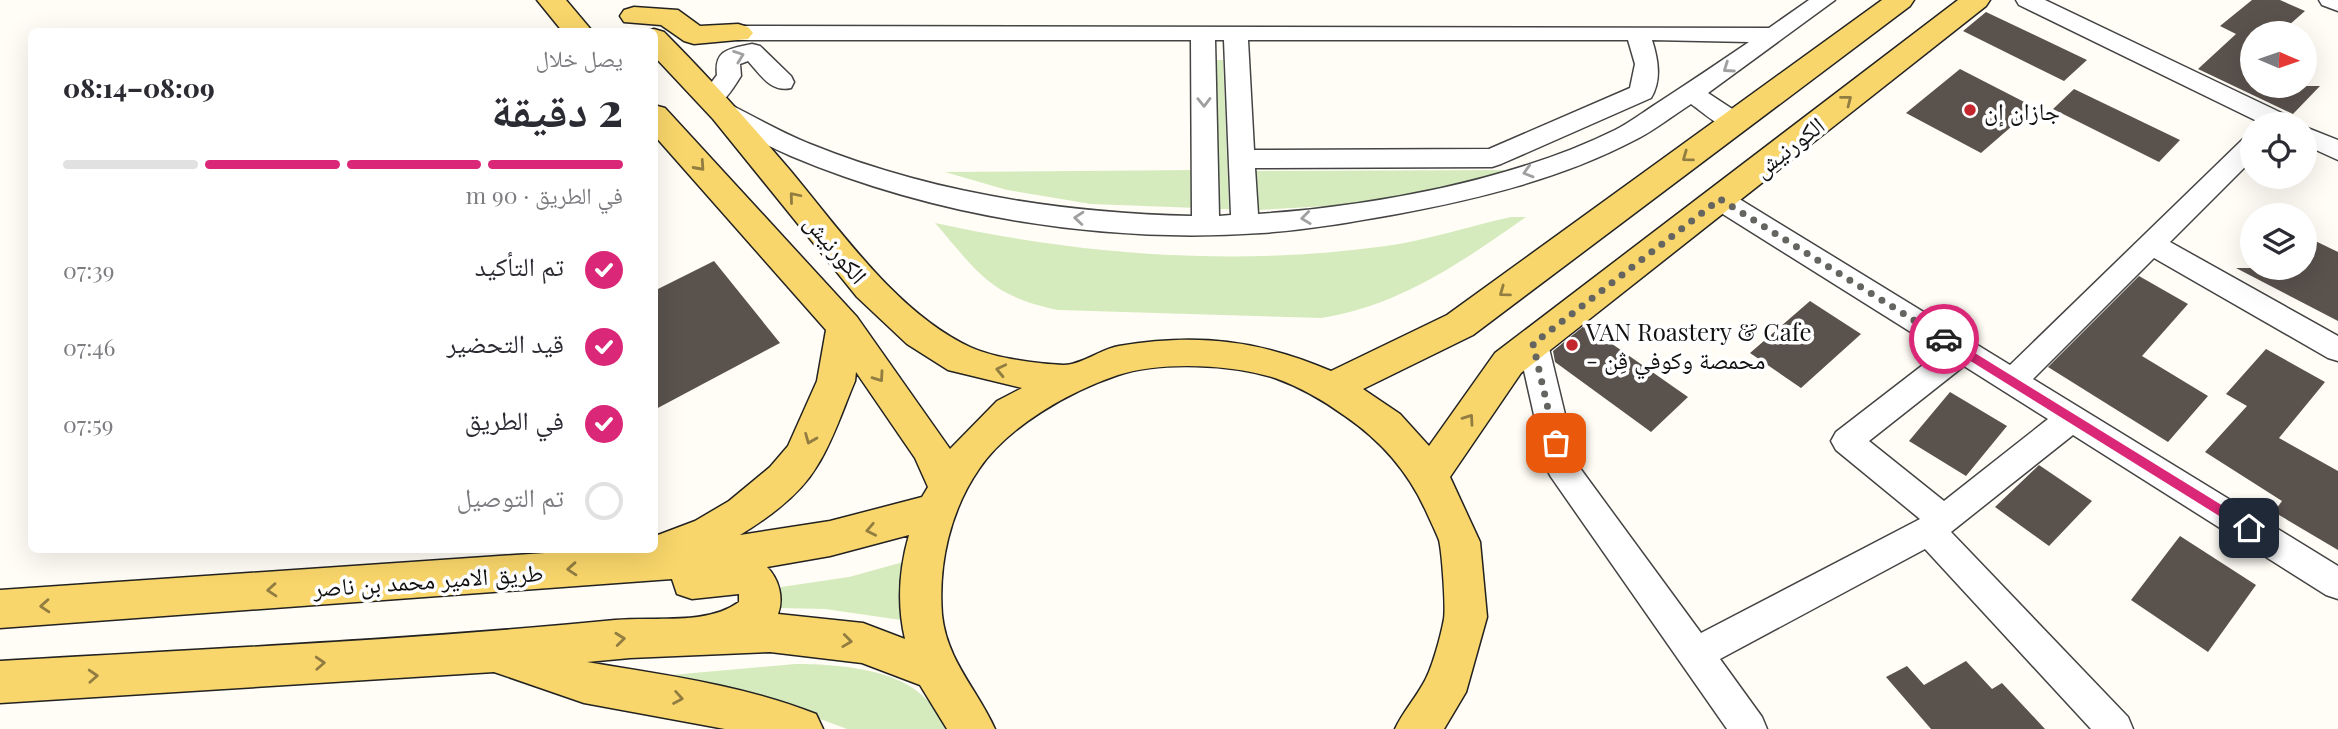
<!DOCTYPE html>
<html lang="ar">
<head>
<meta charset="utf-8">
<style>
	body { margin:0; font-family:"Playfair Display","Noto Naskh Arabic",serif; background:#f2f2f3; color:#2b2b33; direction:rtl; height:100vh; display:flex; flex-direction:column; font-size:26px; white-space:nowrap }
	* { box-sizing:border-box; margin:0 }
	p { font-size:23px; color:#7c7c81 }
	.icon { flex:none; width:38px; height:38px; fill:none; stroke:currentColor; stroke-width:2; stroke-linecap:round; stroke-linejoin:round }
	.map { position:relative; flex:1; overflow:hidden; direction:ltr }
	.details { position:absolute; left:28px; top:28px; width:630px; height:525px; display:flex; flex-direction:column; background:#fff; border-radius:10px; box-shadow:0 7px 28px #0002; direction:rtl }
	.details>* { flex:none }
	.needle { width:46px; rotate:92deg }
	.controls { position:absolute; left:2240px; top:21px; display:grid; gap:14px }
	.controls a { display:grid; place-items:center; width:77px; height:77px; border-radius:50%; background:#fff; box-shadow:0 7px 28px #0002; font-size:35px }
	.pin { position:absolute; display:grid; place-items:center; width:60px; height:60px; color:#fff; margin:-30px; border-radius:14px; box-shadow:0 4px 10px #0006 }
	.courier { position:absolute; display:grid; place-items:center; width:70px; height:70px; margin:-35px; border:5px solid #db2777; border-radius:50%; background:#fff; color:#222; box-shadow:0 2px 9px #0007 }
	.summary em { font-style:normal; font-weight:800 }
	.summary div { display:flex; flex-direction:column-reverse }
	.summary { display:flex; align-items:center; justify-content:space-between; height:119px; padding:0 35px }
	h1 { font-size:46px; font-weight:800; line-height:52px }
	.bar { display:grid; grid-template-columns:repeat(4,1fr); gap:10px 7px; align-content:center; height:84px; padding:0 35px }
	.bar i { height:9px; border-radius:5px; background:#e1e1e2 }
	.bar .current { background:#db2777 }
	.bar p { grid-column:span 4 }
	ol { padding:0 35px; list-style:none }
	li { display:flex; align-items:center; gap:21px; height:77px }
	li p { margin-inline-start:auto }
	li .icon { padding:7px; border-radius:50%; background:#db2777; color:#fff; stroke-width:4 }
	li:last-child { color:#7c7c81 }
	li i { width:38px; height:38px; border:4px solid #e1e1e2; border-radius:50% }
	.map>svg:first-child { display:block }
</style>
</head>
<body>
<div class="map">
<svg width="2338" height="729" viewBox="0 0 2338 729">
	<rect width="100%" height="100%" fill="#fffdf5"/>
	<path fill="#d5ebbd" d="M1212 60H1223L1229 209H1217Z
		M1197 170 1198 208 1091 204 1007 190 945 172Z
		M1506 170 1446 190 1364 204 1257 210 1254 171Z
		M1511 217H1526C1462 262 1399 306 1321 318L1058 310C989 296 978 272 935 223 1082 255 1235 267 1386 246 1428 240 1470 226 1511 217Z
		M907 561 908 621 825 609 778 608 781 587 849 577Z
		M795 664C836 664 899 668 928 701 935 709 940 720 945 729H847L780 704 671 675Z"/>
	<path fill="#5a524d" d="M2252 0H2280L2305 11 2280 33H2252V86H2320L2293 114 2198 69 2236 34 2220 26Z
		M1986 12 2087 60 2064 81 1963 31Z
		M1960 69 2034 107 1981 153 1906 113Z
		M2074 89 2180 140 2159 162 2053 109Z
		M2305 236 2338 252V321L2236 268H2305Z
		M714 261 780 343 654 410V291Z
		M2139 276 2188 304 2142 356 2208 396 2168 442 2048 367Z
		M1810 301 1861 334 1801 388 1750 353Z
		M1585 325 1688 397 1651 432 1555 362 1553 351Z
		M2266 349 2325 382 2279 438 2338 471V550L2274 512 2282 501 2205 452 2247 406 2226 394Z
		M1950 392 2007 426 1966 476 1909 441Z
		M2039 465 2092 501 2049 546 1995 507Z
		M2180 536 2256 585 2208 652 2131 600Z
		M1966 661 1992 689 2002 683 2045 729H1931L1886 677 1907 666 1924 685Z"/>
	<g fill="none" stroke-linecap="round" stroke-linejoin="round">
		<defs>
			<path id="minor" d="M1809 0H1835L1708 93 1743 116 1747 122 1743 128C1723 133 1707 115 1691 104 1672 116 1654 131 1633 141 1560 179 1477 199 1397 214 1352 222 1307 230 1261 233 1104 244 936 217 791 156 765 145 740 131 715 118L711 112 715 106 724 104 733 106C758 119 783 133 810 144 931 193 1062 213 1192 216L1191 40H738L730 38 726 33 730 28 738 26 1769 28ZM1215 40H1224L1231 215 1219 216ZM1248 40H1628L1635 64 1630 88 1489 149 1254 150ZM1652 40 1749 42C1718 63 1687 84 1656 104 1642 113 1629 123 1615 130 1512 181 1372 206 1258 214L1255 168 1492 167 1501 164 1651 98C1662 80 1658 59 1652 40Z
				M2016 0H2045L2292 118 2296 124H2263L2019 5Z
				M2319 0H2338V11L2322 5Z
				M752 44 760 46 791 76 794 82 791 88C771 93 760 74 748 61L740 64 741 76C731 91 722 110 702 105L699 99 717 75C714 49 730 49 752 44Z
				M2305 127 2338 140V160L2305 145Z
				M2252 136V160L2170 242 2338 336V361L2328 358 2154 258 2033 379 2338 566V599L2326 595 2073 435 1951 532 2128 717 2133 729H2091L1925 549 1720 659 1762 717 1767 729H1727L1551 477 1546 468 1518 344 1523 336 1533 333 1543 336 1548 344 1577 464 1701 633 1920 519 1836 450 1831 441 1836 432 1941 351 1710 206 1706 199 1710 192 1719 190 1728 192 2010 365 2243 139ZM1964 366 2048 419 1944 501 1869 441Z"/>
			<path id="major" d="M537 0H566L593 32H563Z
				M1882 0H1914L1910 6 1473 335 1363 389 1400 414 1429 446 1495 353 1958 0H1990L1986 6 1521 373 1450 477 1480 542 1487 617 1466 692 1444 729H1395C1403 712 1414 700 1423 684 1432 670 1441 635 1444 619 1446 607 1442 551 1439 540 1435 530 1430 520 1426 511 1408 471 1380 440 1345 416 1323 400 1300 387 1275 378 1232 364 1161 361 1118 375 1070 391 1008 426 979 469 950 511 938 564 942 615 947 661 977 689 995 729H947L920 685 862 663 770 652 630 658 587 662C664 675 743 685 816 714L823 729H725L584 703 494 672 0 703V661C205 649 411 640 615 620 654 616 706 626 739 602V594L692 599 677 594 672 579 0 628V590L589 550H654L658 535 695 521 729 501 770 467 788 446 817 381 826 330 654 135V105L665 108 857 317 950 449 997 401 1022 388 948 370 907 344 857 297 713 119 654 56V32H644L654 29 664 32C708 76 749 122 789 169 840 230 897 313 970 347 993 358 1038 364 1064 365 1081 365 1101 349 1119 346 1197 333 1259 340 1331 371L1447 315ZM856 372 915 458 928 487 922 497 830 521 740 535C768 518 800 495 817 466 833 441 843 409 855 381ZM909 535C899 570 897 605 905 639L863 623 778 614C784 598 779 579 767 567L830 556Z
				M634 7 678 10 700 26 738 24 748 27 753 33 748 39 694 44 684 41 661 25 624 22 620 16 624 10Z"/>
		</defs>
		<use href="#minor" stroke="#444" stroke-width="3"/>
		<use href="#major" stroke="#222" stroke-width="3"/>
		<use href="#minor" fill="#fff" fill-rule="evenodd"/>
		<use href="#major" fill="#f9d66b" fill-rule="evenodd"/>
	</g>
	<defs><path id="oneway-chevron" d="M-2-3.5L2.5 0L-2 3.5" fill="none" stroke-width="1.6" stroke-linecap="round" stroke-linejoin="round" transform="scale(1.75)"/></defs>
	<g stroke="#a0a0a0">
		<use href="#oneway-chevron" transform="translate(739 56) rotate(-20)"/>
		<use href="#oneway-chevron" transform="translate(1728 68) rotate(145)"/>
		<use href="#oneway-chevron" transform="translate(1204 102) rotate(89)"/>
		<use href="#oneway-chevron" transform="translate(1528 172) rotate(164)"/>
		<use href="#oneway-chevron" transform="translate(1079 218) rotate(-175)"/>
		<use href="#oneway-chevron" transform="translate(1306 218) rotate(173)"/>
	</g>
	<g stroke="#917d42">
		<use href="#oneway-chevron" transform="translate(1847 100) rotate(-38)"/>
		<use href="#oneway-chevron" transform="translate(1687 157) rotate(144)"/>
		<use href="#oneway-chevron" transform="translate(700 166) rotate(48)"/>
		<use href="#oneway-chevron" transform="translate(794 197) rotate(-130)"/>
		<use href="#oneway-chevron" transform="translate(1504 292) rotate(144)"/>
		<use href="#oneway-chevron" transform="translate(1001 370) rotate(-167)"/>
		<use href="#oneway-chevron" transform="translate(879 377) rotate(55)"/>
		<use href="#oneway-chevron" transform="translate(1469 419) rotate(-55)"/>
		<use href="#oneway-chevron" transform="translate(810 439) rotate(112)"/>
		<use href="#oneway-chevron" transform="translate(871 530) rotate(169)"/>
		<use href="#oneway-chevron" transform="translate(572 569) rotate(176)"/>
		<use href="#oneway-chevron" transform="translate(272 590) rotate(176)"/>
		<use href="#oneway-chevron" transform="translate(45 606) rotate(176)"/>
		<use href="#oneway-chevron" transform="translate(620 639) rotate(-6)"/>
		<use href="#oneway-chevron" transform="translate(847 641) rotate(7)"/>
		<use href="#oneway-chevron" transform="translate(320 663) rotate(-3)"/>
		<use href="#oneway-chevron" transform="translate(93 676) rotate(-3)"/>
		<use href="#oneway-chevron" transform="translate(678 698) rotate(10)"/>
	</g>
	<path fill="#db2777" d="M1944 334 2254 525V532H2245L1940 342 1938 339Z"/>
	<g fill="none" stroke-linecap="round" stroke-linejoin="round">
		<path stroke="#646461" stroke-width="7" stroke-dasharray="0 12.6" d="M1556 443 1533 344 1720 199 1944 339"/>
	</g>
	<g fill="#c4262e" stroke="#fff" stroke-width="2.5">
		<circle cx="1970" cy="110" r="7"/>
		<circle cx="1572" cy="345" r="7"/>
	</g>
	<g text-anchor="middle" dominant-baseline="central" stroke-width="7" stroke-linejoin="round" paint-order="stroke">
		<g font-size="24" fill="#111" stroke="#fff" text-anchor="start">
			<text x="1984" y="110">جازان إن</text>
			<text x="1586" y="331">VAN Roastery &amp; Cafe<tspan x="1586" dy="28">- محمصة وكوفي ڤِن</tspan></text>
		</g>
		<g font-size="24" fill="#111" stroke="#fff">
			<text transform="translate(1788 146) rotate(-38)">الكورنيش</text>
			<text transform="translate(837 248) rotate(50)">الكورنيش</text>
			<text transform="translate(428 579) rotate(-4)">طريق الامير محمد بن ناصر</text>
		</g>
	</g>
</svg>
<div class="controls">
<a><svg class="needle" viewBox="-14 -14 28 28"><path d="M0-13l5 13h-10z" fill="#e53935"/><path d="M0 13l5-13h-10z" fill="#7c7c81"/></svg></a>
<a><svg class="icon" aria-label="locate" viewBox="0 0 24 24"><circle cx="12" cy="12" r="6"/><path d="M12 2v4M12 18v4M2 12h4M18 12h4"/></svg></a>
<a><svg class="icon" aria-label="layers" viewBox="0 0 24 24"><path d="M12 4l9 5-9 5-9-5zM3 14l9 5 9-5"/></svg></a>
</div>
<div class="pin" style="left:1556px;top:443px;background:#ea580c"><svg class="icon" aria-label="bag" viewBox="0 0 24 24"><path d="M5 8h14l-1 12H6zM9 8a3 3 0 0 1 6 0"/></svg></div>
<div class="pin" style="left:2249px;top:528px;background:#1f2937"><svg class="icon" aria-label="home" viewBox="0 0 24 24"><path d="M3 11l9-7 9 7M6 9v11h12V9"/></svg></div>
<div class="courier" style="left:1944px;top:339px"><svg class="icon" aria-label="car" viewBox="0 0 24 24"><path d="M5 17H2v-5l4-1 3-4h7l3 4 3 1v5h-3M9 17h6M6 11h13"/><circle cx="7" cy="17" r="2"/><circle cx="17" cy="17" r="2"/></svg></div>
<section class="details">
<div class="summary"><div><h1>2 دقيقة</h1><p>يصل خلال</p></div><em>08:09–08:14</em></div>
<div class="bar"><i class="current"></i><i class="current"></i><i class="current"></i><i></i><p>في الطريق · 90 m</p></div>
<ol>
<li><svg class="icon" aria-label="check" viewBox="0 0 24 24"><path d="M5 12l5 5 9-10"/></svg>تم التأكيد<p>07:39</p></li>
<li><svg class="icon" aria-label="check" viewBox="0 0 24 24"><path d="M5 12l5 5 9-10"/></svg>قيد التحضير<p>07:46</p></li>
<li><svg class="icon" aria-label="check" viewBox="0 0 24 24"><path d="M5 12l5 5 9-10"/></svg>في الطريق<p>07:59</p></li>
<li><i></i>تم التوصيل</li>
</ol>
</section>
</div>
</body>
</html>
